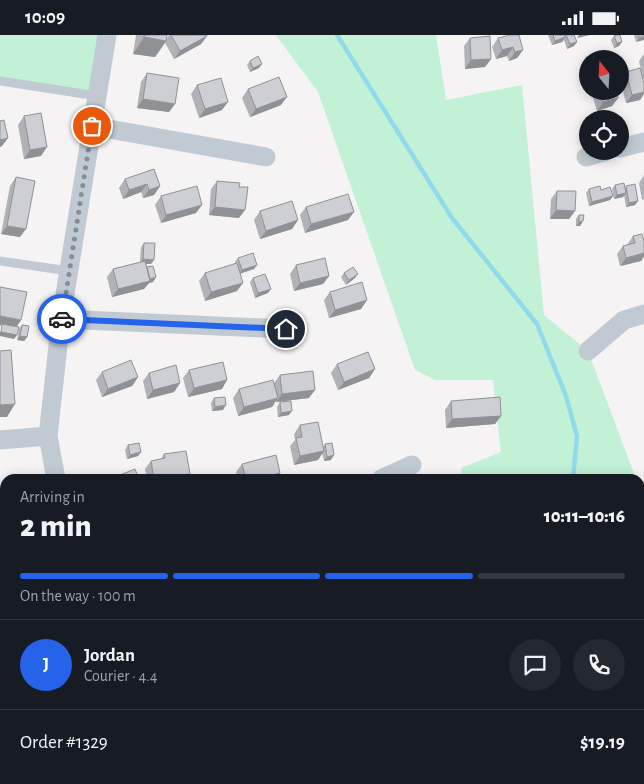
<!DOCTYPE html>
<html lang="en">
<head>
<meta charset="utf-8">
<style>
	body { margin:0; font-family:"Alegreya Sans",sans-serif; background:#242831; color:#f1f3f6; height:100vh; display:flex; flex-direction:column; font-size:19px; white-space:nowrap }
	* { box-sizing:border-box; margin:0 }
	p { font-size:16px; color:#9ea1a6 }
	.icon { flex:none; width:28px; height:28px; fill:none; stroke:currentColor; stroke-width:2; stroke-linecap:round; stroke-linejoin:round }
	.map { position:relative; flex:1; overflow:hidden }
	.panel { position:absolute; left:0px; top:439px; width:645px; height:311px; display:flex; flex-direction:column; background:#171b24; border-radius:15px 15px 0 0; box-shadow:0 2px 12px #0003 }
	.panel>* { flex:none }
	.needle { width:32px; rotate:342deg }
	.buttons { position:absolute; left:579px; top:15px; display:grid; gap:10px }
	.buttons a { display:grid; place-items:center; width:50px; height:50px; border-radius:50%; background:#171b24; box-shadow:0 2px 12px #0003; font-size:25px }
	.pin { position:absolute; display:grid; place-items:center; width:42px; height:42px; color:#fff; margin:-21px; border:2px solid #fff; border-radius:50%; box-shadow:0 1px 5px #0007 }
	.courier { position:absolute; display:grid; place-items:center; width:50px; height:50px; margin:-25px; border:4px solid #2563eb; border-radius:50%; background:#fff; color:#222; box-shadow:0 1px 6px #0007 }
	.head em { font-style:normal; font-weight:800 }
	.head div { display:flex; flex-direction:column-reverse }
	.head { display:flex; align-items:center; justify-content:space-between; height:85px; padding:0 20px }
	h1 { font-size:32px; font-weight:800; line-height:38px }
	.bar { display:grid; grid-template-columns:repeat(4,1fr); gap:8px 5px; align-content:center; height:60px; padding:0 20px }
	.bar i { height:6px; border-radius:4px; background:#363941 }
	.bar .selected { background:#2563eb }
	.bar p { grid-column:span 4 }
	.line { display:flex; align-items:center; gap:12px; padding:0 20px; border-top:1px solid #363941 }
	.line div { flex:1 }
	.round { display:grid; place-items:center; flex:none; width:52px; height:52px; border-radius:26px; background:#242831 }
	.status { display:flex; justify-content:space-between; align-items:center; height:35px; padding:0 25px; background:#171b24; direction:ltr }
	.status svg { height:14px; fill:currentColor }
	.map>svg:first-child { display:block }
</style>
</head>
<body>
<div class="status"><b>10:09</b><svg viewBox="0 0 49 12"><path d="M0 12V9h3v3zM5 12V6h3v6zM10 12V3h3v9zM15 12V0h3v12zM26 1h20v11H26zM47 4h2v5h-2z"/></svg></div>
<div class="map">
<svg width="644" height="749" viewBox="0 0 644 749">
	<rect width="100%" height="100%" fill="#f5f3f3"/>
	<path fill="#c3f1d5" d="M0 0H107L97 61 0 46Z
		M276 0H436L446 65 522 50 544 280 588 316 636 444H462L461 433 501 417 493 345H435L415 335 318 57Z
		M640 453 644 458V749H459L460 745H640Z"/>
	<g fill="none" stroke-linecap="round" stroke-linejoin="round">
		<path stroke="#90daee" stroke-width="4.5" d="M337 0 452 183 537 289 566 361 577 401 573 444
			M576 749V745"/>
		<path stroke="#c1cad2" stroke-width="9" d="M0 46 97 61
			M0 226 69 236"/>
		<path stroke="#c1cad2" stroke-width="19" d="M92 91 266 122
			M620 113 644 107
			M586 122 607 116
			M61 284 286 294
			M588 316 624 285 644 279
			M0 405 48 401
			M56 444 48 401 61 284 107 0
			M381 444 412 430
			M0 586 5 585
			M146 745 148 749"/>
	</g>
	<path fill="#b0b2b7" d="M136 0H167L166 5 169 0H207V1L201 9 174 24 165 8 155 22 133 19Z
		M548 0H574V11L567 14 564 5 562 7 552 10Z
		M634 0H644L636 7Z
		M614 1 619 11 614 13 611 5Z
		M470 3 491 24 485 32 465 34 464 11Z
		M498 3 523 15 517 23 509 26 507 21 496 24 492 12Z
		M644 19V44H643L640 65 626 68 620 45 626 37 642 41 639 26Z
		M250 26 259 33 250 37 247 30Z
		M147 38 175 69 169 77 137 73 141 47Z
		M197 50 222 75 199 83 191 59Z
		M248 54 281 70 250 82 242 63Z
		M591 56H616L618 63 612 71 597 76Z
		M24 81 41 121 24 124 18 90Z
		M644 140V164L642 165 639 148Z
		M16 142 20 202 1 199 10 151Z
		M125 144 160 151 154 160 143 163 141 157 123 164 119 153Z
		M217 146 239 152V183L209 180 211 154Z
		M615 150 625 153 626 151 638 166 635 170 626 172 624 160 623 162 614 164 612 154Z
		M589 154 601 155 613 161 610 165 589 171 586 158Z
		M557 156 575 176 569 184H550L551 164Z
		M161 161 196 178 161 188 155 170Z
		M306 172 348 185 305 198 300 180Z
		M260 176 298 185 292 194 260 204 254 185Z
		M579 180 583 186 580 191H576V184Z
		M633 201 644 206V221L641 226 620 231 617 219 623 211 627 210Z
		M144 208 151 229H146L147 232 156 242 153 247 149 248 144 254 112 262 107 242 113 234 140 227 141 212Z
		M238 223 254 234 240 239 237 256 205 266 199 246 205 238 235 229V227Z
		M296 230 329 241 323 249 294 256 290 239Z
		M344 238 355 243 346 250 341 242Z
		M253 243 268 258 255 263 250 247Z
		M330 257 367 265 361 274 329 283 324 265Z
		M22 290 27 302 24 306 17 305 19 294Z
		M337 329 375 334 369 343 338 355 331 338Z
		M189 335 222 354 188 362 183 343Z
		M102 337 138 342 132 351 102 362 96 345Z
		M149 338 180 348 174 357 147 364 143 346Z
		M280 340 309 363 276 367V365L272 372 238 381 233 363 239 354 275 353 274 348Z
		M214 363 223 375 212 376 211 368Z
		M451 366 501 381 495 389 446 393 445 375Z
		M280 367 289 380 278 382 277 372Z
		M300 390 323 412 325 409 331 425 324 426 322 418 318 425 294 430 290 411 295 405 294 399Z
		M128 410 141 417 138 421 127 424 125 415Z
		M164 419 186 444H147L145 434 151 426 161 424Z
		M242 429 280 438 276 444H238L236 437Z
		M0 519 5 545 0 546Z
		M21 745H76L77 749H18Z
		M237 745H254L244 749H239Z
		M400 745H440L441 749H397Z"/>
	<path fill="#909195" d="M579 0H590L577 3Z
		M207 1 201 9 174 24 180 16Z
		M644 1V5L636 7 639 3Z
		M144 2 166 6 155 22 133 19Z
		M565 2 562 7 552 10 555 6Z
		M577 7 574 11 567 14 570 9Z
		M622 7 619 11 614 13 617 8Z
		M513 12 507 21 496 24 502 15Z
		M523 15 517 23 509 26 515 17Z
		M491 24 485 32 465 34 471 25Z
		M262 29 259 33 250 37 253 33Z
		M644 57V59L640 65 626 68 632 60Z
		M287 62 281 70 250 82 256 74Z
		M618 63 612 71 597 76 603 67Z
		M143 64 175 69 169 77 137 73Z
		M228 67 222 75 199 83 205 74Z
		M8 103 2 111 0 112V105Z
		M47 112 41 121 24 124 30 115Z
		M147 149 141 157 123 164 129 155Z
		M160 151 154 160 143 163 149 155Z
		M626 158 623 162 614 164 617 160Z
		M613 161 610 165 589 171 592 167Z
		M638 166 635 170 626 172 629 168Z
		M202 170 196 178 161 188 166 180Z
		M215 172 245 175 239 183 209 180Z
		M556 175 575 176 569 184H550Z
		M354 177 348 185 305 198 311 189Z
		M298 185 292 194 260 204 266 196Z
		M583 186 580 191H576L579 187Z
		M7 191 26 194 20 202 1 199Z
		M644 218V221L641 226 620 231 626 223Z
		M143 224 154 225 151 229H140Z
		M257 230 254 234 238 239 242 235Z
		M358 239 355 243 346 250 349 245Z
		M329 241 323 249 294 256 300 248Z
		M156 242 153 247 149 248 144 254 112 262 118 254Z
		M243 248 237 256 205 266 211 257Z
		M271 254 268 258 255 263 258 258Z
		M367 265 361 274 329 283 335 275Z
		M0 281 21 285 16 293 2 289 0 291Z
		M0 297H1L17 300 14 304 0 301Z
		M20 301 27 302 24 306 17 305Z
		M375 334 369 343 338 355 344 347Z
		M138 342 132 351 102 362 108 354Z
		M227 345 222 354 188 362 194 353Z
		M180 348 174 357 147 364 153 355Z
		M315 355 309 363 276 367 282 359Z
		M278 363 272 372 238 381 244 372Z
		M15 369 7 382H0V370Z
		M226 370 223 375 212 376 215 372Z
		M292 376 289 380 278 382 281 378Z
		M501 381 495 389 446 393 452 384Z
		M324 416 318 425 294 430 300 421Z
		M141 417 138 421 127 424 130 420Z
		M334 420 331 425 324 426 327 422Z
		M280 438 276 444H258Z
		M190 439 186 444H160Z
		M5 473V479L0 481V474Z
		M3 538H5V545L0 546V543Z
		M5 636V639L0 641V637Z
		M244 745H254L244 749H241Z"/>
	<path fill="#cdcfd5" stroke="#909195" d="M144 0H167L166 6 144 2Z
		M171 0H207V1L180 16Z
		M510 0H519L523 15 515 17 513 12 502 15 498 3Z
		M553 0H565V2L555 6Z
		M566 0H574L577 7 570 9Z
		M617 0H620L622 7 617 8 614 1Z
		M639 0H644V1L639 3Z
		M490 1 491 24 471 25 470 3Z
		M258 21 262 29 253 33 250 26Z
		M640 33 644 49V57L632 60 626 37Z
		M147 38 179 43 175 69 143 64Z
		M279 42 287 62 256 74 248 54Z
		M221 43 228 67 205 74 197 50Z
		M600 56H616L618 63 603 67Z
		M41 78 47 112 30 115 24 81Z
		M4 85 8 103 0 105V86Z
		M154 134 160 151 149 155 147 149 129 155 125 144Z
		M16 142 35 146 26 194 7 191Z
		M217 146 240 148 239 152H248L245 175 215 172Z
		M624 148 626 158 617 160 615 150Z
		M635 149 638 166 629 168 626 151Z
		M197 151 202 170 166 180 161 161Z
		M600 151 601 155 610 152 613 161 592 167 589 154Z
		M557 156H576L575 176 556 175Z
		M348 159 354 177 311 189 306 172Z
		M292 166 298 185 266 196 260 176Z
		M579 180H584L583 186 579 187Z
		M642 199 644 206V218L626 223 623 211 635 208 633 201Z
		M144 208H155L154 225 143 224Z
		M253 218 257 230 242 235 238 223Z
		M325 223 329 241 300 248 296 230Z
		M145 226 150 246 118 254 113 234Z
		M237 228 243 248 211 257 205 238Z
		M153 231 156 242 150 244 147 232Z
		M353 232 358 239 349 245 344 238Z
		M265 239 271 254 258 258 253 243Z
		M362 247 367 265 335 275 330 257Z
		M0 252 27 257 21 285 0 281Z
		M2 289 19 292 17 300 1 297Z
		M22 290 29 291 27 302 20 301Z
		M11 315 15 369 0 370V316Z
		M368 317 375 334 344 347 337 329Z
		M131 325 138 342 108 354 102 337Z
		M223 327 227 345 194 353 189 335Z
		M176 330 180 348 153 355 149 338Z
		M313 336 315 355 282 359 280 340Z
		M273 345 278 363 244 372 239 354Z
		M225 362 226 370 215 372 214 363Z
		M500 362 501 381 452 384 451 366Z
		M291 366 292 376 281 378 280 367Z
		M318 387 324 416 300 421 296 403 302 402 300 390Z
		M139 408 141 417 130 420 128 410Z
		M332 408 334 420 327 422 325 409Z
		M186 416 190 439 160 444H154L151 426 165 423 164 419Z
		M276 420 280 438 258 444H246L242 429Z
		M135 434 139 444H110Z
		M5 455V473L0 474V456Z
		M5 518V538H3L0 528V519Z
		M5 620V636L0 637V622Z
		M25 745H76L77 749H26Z
		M201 745H235L236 749H201L199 746Z
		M404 745H440L441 749H405Z
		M385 746 386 749H374Z"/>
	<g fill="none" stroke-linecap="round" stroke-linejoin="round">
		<path stroke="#868d94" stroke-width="5" stroke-dasharray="0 9" d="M62 284 92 91"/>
		<path stroke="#2563eb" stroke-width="6" d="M62 284 286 294"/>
	</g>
</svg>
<div class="buttons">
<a><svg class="needle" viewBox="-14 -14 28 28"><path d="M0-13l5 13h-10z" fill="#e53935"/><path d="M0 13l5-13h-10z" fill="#9ea1a6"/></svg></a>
<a><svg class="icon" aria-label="locate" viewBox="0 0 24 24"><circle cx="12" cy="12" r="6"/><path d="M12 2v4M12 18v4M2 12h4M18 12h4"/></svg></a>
</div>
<div class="pin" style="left:92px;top:91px;background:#ea580c"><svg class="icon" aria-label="bag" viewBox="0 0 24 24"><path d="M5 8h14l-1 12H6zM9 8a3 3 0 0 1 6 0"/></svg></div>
<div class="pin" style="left:286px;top:294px;background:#1f2937"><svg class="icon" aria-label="home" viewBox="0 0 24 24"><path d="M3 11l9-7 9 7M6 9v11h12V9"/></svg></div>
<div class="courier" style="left:62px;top:284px"><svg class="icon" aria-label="car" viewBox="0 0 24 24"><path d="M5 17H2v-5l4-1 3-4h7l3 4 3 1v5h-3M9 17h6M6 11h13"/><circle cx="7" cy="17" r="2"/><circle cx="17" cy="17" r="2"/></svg></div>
<section class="panel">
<div class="head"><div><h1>2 min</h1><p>Arriving in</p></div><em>10:11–10:16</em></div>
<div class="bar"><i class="selected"></i><i class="selected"></i><i class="selected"></i><i></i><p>On the way · 100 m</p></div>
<div class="line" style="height:90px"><b class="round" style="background:#2563eb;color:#fff">J</b><div><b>Jordan</b><p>Courier · 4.4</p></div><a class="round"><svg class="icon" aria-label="chat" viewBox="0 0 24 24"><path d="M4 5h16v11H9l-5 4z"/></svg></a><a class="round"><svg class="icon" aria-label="phone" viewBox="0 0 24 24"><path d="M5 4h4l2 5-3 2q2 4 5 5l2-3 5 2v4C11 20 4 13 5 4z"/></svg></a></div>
<div class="line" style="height:65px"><div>Order #1329</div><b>$19.19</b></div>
</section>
</div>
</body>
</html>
